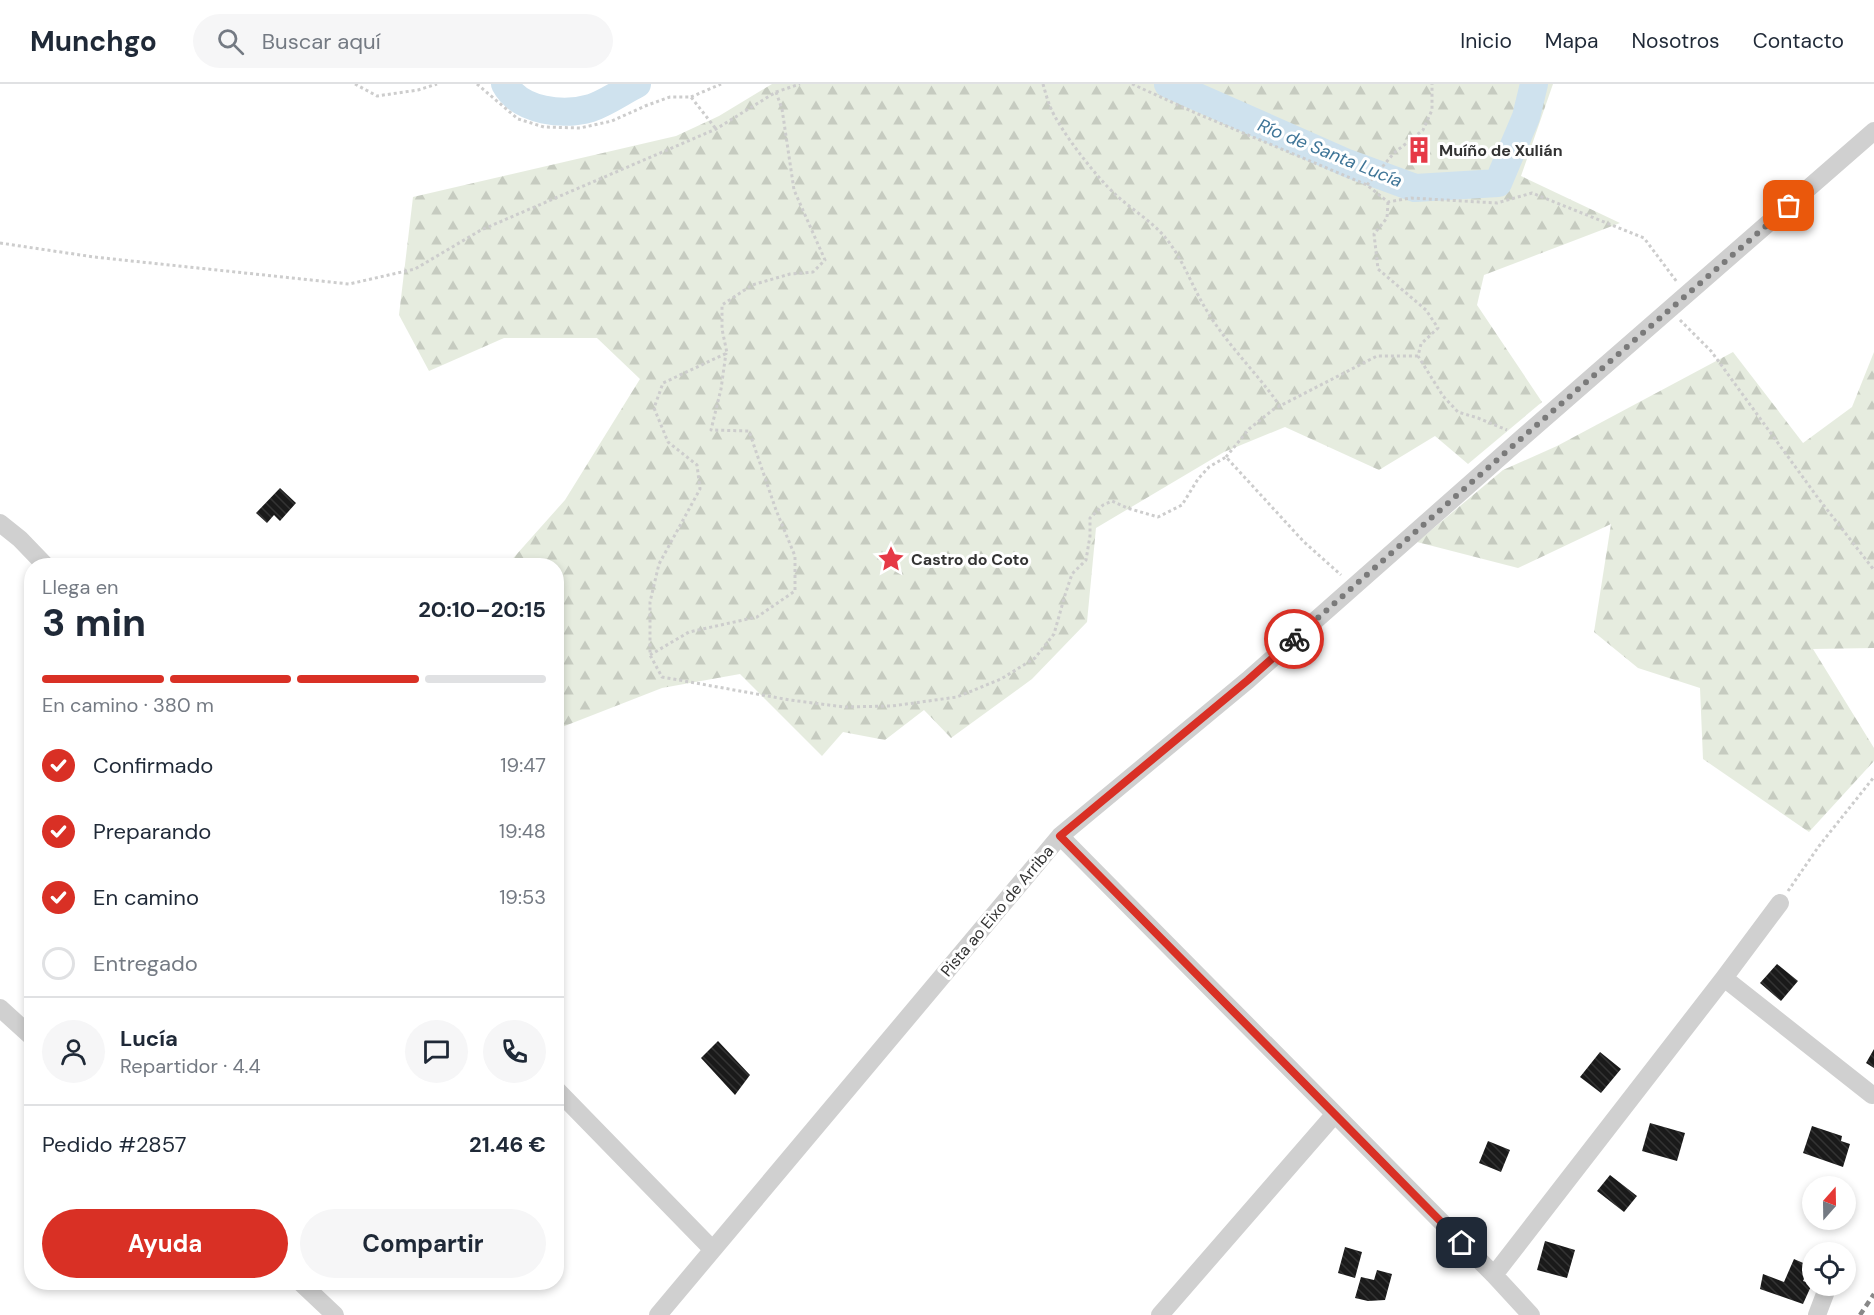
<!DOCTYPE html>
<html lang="es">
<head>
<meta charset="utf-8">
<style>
	body { margin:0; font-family:"DM Sans",sans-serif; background:#f6f6f7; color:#1f2937; height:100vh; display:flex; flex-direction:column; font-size:22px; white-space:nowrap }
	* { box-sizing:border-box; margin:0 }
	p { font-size:20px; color:#747a83 }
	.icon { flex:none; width:33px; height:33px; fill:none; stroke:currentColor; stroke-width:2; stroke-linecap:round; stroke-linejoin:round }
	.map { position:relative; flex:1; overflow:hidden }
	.side { position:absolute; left:24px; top:474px; width:540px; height:732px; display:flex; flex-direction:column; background:#fff; border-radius:24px; box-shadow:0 3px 9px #0003 }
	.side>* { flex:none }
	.needle { width:39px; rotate:20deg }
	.fabs { position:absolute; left:1802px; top:1092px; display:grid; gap:12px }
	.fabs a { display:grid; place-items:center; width:54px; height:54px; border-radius:50%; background:#fff; box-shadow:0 3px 9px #0003; font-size:30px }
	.pin { position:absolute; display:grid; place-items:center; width:51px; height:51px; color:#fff; margin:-26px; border-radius:12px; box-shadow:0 3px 9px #0006 }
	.courier { position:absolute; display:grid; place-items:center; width:60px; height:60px; margin:-30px; border:4px solid #d93025; border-radius:50%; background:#fff; color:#222; box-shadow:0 2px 8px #0007 }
	.summary em { font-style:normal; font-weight:700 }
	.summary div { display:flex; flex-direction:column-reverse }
	.summary { display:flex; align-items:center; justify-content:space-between; height:102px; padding:0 18px }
	h1 { font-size:39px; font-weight:700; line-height:45px }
	.bar { display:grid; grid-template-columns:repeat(4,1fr); gap:9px 6px; align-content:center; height:72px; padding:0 18px }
	.bar i { height:8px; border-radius:4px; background:#e0e1e3 }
	.bar .on { background:#d93025 }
	.bar p { grid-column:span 4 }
	.line { display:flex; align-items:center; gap:15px; padding:0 18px; border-top:2px solid #e0e1e3 }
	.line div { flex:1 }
	.round { display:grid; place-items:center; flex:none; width:63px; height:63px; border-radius:32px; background:#f6f6f7 }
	ol { padding:0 18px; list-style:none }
	li { display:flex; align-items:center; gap:18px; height:66px }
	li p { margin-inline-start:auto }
	li .icon { padding:6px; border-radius:50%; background:#d93025; color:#fff; stroke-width:4 }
	li:last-child { color:#747a83 }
	li i { width:33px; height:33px; border:3px solid #e0e1e3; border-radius:50% }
	.action { display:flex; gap:12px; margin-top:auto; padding:12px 18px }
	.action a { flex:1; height:69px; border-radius:36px; background:#d93025; color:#fff; font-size:24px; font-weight:700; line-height:69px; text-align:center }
	.action a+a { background:#f6f6f7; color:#1f2937 }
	header { display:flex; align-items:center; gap:36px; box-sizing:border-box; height:84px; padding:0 30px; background:#fff; border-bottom:2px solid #e0e1e3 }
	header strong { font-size:28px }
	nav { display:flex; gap:33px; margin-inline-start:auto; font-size:21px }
	.search { width:420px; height:54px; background:#f6f6f7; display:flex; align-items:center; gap:15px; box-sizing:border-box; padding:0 21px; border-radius:33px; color:#747a83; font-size:22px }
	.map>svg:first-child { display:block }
</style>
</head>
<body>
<header>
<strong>Munchgo</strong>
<div class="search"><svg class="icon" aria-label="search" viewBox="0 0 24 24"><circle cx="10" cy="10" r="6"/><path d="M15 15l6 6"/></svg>Buscar aquí</div>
<nav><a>Inicio</a><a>Mapa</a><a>Nosotros</a><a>Contacto</a></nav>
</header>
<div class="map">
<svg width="1874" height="1231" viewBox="0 0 1874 1231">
	<defs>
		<pattern id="forest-firs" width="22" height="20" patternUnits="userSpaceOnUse" patternTransform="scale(1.5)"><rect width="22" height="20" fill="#e6ecdf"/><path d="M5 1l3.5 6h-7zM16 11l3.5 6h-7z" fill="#c6cbc0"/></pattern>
		<pattern id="building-back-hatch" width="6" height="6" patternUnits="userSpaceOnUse" patternTransform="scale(1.5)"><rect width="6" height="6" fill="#1a1a1a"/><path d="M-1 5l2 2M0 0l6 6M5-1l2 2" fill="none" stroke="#333"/></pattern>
	</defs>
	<rect width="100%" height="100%" fill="#fff"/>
	<path fill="url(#forest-firs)" d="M772 0H1553L1521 92 1620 139 1484 191 1477 221 1542 318 1468 380 1435 352 1379 386 1285 343 1224 368 1096 444 1087 538 1032 595 951 654 924 626 885 656 843 648 822 672 740 590 662 604 557 645 556 482 507 481 565 416 640 295 597 254H504L429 287 399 231 413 113 676 52 719 32Z
		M1733 268 1803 359 1852 323 1874 268V564L1813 565 1874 664V677L1809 748 1703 675 1700 604 1638 584 1594 548 1611 440 1518 484 1417 458 1503 386 1557 362Z"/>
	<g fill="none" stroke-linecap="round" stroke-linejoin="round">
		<path stroke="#cfe2ee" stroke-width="28" d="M505 0C520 28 564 32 591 24 606 19 623 7 637 0
			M1168 0 1347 79 1415 104 1498 99 1526 33 1534 0"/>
	</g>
	<path fill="url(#building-back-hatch)" d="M1414 59 1428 63 1425 74 1411 69Z
		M280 404 296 419 280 437 274 431 267 439 256 429Z
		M1777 880 1798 897 1781 917 1760 899Z
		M718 957 750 991 735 1011 701 974Z
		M1874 965V984L1866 979Z
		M1600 968 1621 985 1601 1009 1580 993Z
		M1650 1039 1685 1049 1677 1077 1642 1067Z
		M1812 1042 1842 1052 1841 1057 1850 1060 1843 1083 1803 1069Z
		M1488 1057 1510 1066 1501 1088 1479 1079Z
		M1610 1091 1637 1112 1624 1128 1597 1107Z
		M1545 1157 1575 1166 1567 1194 1537 1186Z
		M1345 1163 1362 1168 1355 1194 1338 1189Z
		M1794 1175 1810 1182 1803 1197 1812 1200 1803 1220 1760 1205 1763 1190 1784 1198Z
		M1377 1186 1392 1190 1385 1216 1368 1217 1355 1214 1361 1193 1374 1196Z"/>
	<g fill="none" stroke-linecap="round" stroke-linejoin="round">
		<path stroke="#cdcdcd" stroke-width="3" stroke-dasharray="3 3" stroke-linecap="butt" d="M355 0 377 12 418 6 437 0
			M477 0 518 35 544 43 580 44 612 37 645 22 670 13H691L716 45
			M1043 0C1045 7 1047 15 1050 22 1058 44 1097 94 1115 110 1131 125 1150 136 1164 152 1183 174 1192 203 1207 227 1228 262 1257 289 1280 322
			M1132 0 1191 27 1367 101 1388 118 1411 114 1497 119 1532 109 1644 154 1677 198
			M776 8 782 25 794 106 825 176 813 188 790 190 752 201 722 221V245L727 269 663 299 654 324 668 358 697 381 700 405 659 480 650 518V571L662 593 790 616 844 623 892 622 957 613 1001 595 1035 574 1054 550 1065 511 1072 490 1086 476 1090 452V434L1103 421 1112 417 1127 424 1158 433 1182 421 1198 395 1209 383 1226 373 1304 458 1341 491
			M691 13 721 0
			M1367 101 1394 69 1423 46 1432 26V0
			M1388 118 1387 134 1374 150 1378 185 1426 226 1438 244 1421 260 1418 272 1443 312 1458 328 1478 334 1507 346
			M0 159 94 173 349 200 415 185 481 146 716 45 776 8 800 0
			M1680 236 1711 267 1818 414 1874 486
			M1226 373 1249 345 1274 325 1377 272H1418
			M650 571 689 548 757 533 795 507V472L776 426 749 347 711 346 721 305 726 269
			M1788 807 1819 762 1874 693"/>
		<path stroke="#d0d0d0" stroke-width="18" d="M0 439 20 455 46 482
			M1060 752 1494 1191 1531 1231
			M1724 894 1872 1011
			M0 924 32 953
			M556 1005 712 1165
			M1494 1191 1724 894 1780 819
			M300 1198 335 1231
			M658 1231 1060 752 1248 596 1523 353 1874 47
			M1160 1231 1334 1031
			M1817 1231 1828 1202"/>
		<path stroke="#888" stroke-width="4.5" stroke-dasharray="6 4.5" stroke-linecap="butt" d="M1860 1231 1874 1210"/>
	</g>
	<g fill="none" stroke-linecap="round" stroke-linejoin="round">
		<path stroke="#7a7a7a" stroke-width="6" stroke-dasharray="0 10.8" d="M1294 555 1523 353 1789 122"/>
		<path stroke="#d93025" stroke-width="8" d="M1294 555 1248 596 1060 752 1462 1159"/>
	</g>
	<defs>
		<symbol id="building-bare" viewBox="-9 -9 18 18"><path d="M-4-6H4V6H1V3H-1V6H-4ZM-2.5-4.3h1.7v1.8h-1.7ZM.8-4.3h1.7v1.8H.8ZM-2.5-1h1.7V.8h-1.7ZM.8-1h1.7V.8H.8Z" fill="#e63946" stroke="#fff" stroke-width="2.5" paint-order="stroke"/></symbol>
		<symbol id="sight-bare" viewBox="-9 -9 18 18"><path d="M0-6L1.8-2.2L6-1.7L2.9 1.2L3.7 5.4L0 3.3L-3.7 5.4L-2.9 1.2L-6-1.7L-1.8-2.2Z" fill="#e63946" stroke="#fff" stroke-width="2.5" paint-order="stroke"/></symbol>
	</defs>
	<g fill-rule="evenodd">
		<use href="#building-bare" x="1400" y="47" width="38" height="38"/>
		<use href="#sight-bare" x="872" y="456" width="38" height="38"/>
	</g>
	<g text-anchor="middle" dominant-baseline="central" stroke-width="6" stroke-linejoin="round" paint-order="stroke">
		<g font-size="16" font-weight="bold" fill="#333" stroke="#fff" text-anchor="start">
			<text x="1439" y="66">Muíño de Xulián</text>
			<text x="911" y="475">Castro do Coto</text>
		</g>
		<g font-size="16" fill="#333" stroke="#fff">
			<text transform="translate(997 827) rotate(-50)">Pista ao Eixo de Arriba</text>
		</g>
		<g font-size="18" font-style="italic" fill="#3f7597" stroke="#fff">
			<text transform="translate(1330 69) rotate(22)">Río de Santa Lucía</text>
		</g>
	</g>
</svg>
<div class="fabs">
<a><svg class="needle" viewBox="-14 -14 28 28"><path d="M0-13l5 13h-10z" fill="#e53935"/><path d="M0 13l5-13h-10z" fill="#747a83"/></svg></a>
<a><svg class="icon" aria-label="locate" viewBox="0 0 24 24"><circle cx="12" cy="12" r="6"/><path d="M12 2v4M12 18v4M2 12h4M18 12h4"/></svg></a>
</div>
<div class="pin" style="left:1789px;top:122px;background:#ea580c"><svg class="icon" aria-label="bag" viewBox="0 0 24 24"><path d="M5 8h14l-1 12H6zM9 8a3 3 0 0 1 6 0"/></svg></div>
<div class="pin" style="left:1462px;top:1159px;background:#1f2937"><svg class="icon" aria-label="home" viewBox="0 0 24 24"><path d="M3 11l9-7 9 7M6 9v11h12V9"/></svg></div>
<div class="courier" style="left:1294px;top:555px"><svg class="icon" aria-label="bike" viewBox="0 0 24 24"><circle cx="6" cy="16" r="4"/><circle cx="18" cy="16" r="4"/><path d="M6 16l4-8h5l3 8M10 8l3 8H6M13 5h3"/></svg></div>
<section class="side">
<div class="summary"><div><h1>3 min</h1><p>Llega en</p></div><em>20:10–20:15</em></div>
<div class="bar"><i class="on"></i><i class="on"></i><i class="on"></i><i></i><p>En camino · 380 m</p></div>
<ol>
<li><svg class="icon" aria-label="check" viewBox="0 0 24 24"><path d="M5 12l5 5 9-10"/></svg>Confirmado<p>19:47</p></li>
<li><svg class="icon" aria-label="check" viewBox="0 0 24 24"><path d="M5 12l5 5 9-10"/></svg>Preparando<p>19:48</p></li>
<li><svg class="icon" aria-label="check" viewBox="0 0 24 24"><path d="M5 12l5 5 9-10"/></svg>En camino<p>19:53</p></li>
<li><i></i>Entregado</li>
</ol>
<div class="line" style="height:108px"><a class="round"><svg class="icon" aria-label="person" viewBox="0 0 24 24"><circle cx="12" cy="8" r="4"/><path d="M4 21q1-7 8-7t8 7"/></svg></a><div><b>Lucía</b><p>Repartidor · 4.4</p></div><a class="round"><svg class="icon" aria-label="chat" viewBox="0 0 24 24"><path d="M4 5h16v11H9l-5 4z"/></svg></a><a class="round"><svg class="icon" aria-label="phone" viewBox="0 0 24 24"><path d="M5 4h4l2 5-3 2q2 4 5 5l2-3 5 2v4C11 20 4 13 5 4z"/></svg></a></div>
<div class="line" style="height:78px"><div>Pedido #2857</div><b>21.46 €</b></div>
<div class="action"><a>Ayuda</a><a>Compartir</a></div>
</section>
</div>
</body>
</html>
